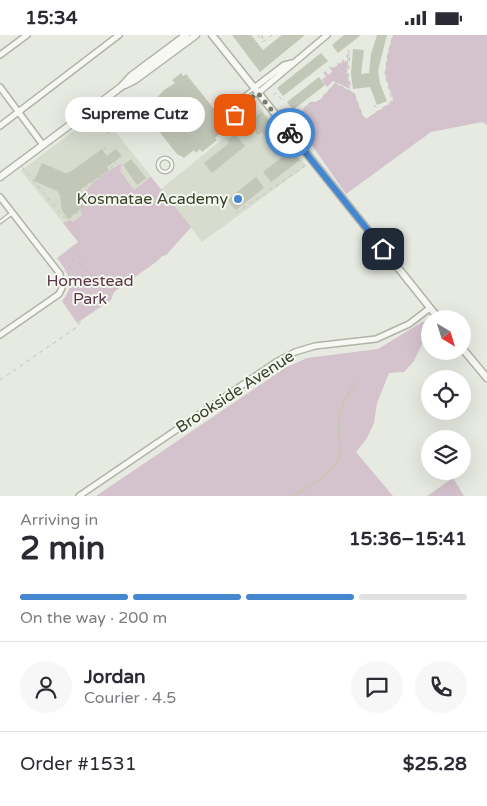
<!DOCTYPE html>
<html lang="en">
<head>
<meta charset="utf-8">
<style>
	body { margin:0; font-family:"Varela Round",sans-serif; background:#f7f7f7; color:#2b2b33; height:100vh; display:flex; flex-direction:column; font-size:19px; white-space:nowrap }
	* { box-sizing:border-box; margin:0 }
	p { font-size:16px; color:#7c7c81 }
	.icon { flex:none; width:28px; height:28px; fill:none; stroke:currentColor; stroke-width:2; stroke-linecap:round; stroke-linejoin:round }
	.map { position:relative; height:461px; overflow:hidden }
	.details { display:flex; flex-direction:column; background:#fff; flex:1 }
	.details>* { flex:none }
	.needle { width:32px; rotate:142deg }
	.buttons { position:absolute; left:421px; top:275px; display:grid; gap:10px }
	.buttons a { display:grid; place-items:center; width:50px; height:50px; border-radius:50%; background:#fff; box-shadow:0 5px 20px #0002; font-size:25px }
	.pin { position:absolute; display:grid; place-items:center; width:42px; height:42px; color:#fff; margin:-21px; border-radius:10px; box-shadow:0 2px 8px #0006 }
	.courier { position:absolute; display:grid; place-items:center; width:50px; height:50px; margin:-25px; border:4px solid #4586d0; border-radius:50%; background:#fff; color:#222; box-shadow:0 1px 6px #0007 }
	.bubble { position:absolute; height:35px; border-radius:18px; background:#fff; box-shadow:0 5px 20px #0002; font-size:16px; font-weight:700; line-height:35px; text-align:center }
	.overview em { font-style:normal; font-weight:700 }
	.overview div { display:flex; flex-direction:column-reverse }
	.overview { display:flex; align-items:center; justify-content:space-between; height:85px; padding:0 20px }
	h1 { font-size:32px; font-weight:700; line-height:38px }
	.bar { display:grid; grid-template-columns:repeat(4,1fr); gap:8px 5px; align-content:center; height:60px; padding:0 20px }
	.bar i { height:6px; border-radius:4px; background:#e1e1e2 }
	.bar .on { background:#4586d0 }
	.bar p { grid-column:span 4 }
	.line { display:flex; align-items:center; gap:12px; padding:0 20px; border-top:1px solid #e1e1e2 }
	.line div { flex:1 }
	.round { display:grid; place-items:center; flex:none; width:52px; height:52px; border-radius:26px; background:#f7f7f7 }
	.status { display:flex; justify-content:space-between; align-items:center; height:35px; padding:0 25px; background:#fff; direction:ltr }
	.status svg { height:14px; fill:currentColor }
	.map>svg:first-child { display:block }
</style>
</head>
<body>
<div class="status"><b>15:34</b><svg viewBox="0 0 49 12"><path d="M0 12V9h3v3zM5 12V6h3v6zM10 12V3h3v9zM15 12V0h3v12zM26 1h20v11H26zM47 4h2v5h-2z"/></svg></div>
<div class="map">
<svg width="487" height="461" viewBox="0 0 487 461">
	<rect width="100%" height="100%" fill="#e7eae1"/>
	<path fill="#d7dccf" d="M261 73 306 131 202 207 191 193 166 220 162 221 156 227 79 207 21 136 99 76 161 154Z"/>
	<path fill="#d4c2cc" d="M393 0H487V90L482 87 431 97 346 159 298 90 299 79 309 68 319 66 335 48 354 58 363 82 366 84 392 67 393 64 385 39 388 18Z
		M349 17 347 37 350 54 333 46 327 52 322 45 326 41 323 38 326 36 328 40 332 37 331 34 340 29 343 25 346 27 348 24 346 21Z
		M122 128 120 136 134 155 151 142 191 192 166 220 162 221 156 227 114 257 111 265 77 288 62 266C76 250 68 237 57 223L78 207 63 188 71 185 73 187 82 180 80 176 84 172 82 169C83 149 106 138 122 128Z
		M430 286V300L425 303 414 326 404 337 389 338 377 368 374 388 367 403 356 417 393 461H96L285 333 307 323 378 314 422 287Z
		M453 443 464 461H427Z"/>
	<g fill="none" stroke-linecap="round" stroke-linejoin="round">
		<path stroke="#c1ca9c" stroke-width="1" d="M292 461C307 452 332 440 339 422 341 416 340 409 339 402 338 375 341 367 358 346"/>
	</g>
	<path fill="#c2c7b8" d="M232 0H251L263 15 282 0H305L260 37Z
		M344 0H361L338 18 332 10Z
		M377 0H387L378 35 380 49 387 66 377 70 370 52 353 54 351 39 353 14 364 15 361 39 369 38 371 19Z
		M321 18 328 26 283 61 277 53Z
		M181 38 183 41 186 39 226 89 217 96 219 99 215 103 217 105 202 117 200 114 196 118 194 115 184 123 177 119 142 75 145 73 142 69 151 62 154 66 164 55 175 48 172 45Z
		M319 42 325 50 293 75 287 67Z
		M262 77 286 108 276 115 262 97 258 100 248 88Z
		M235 99 245 111 212 138 204 128 229 108 227 105Z
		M102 114 107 121 116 114 122 121 107 132 109 135 82 153 80 157 83 172 68 184 62 176 60 160 57 156 34 146 42 128 65 138 70 137Z
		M291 115 300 125 271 147 263 137Z
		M131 124 146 143 137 150 123 130Z
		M256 142 264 153 236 175 227 165Z"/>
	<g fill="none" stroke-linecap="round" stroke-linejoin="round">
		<defs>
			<path id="service" d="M227 71a9 9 0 1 1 18 0a9 9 0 1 1-18 0Z
				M241 63 253 54
				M245 68 257 58
				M158 130a7 7 0 1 1 14 0a7 7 0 1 1-14 0Z
				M0 187 12 178"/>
			<path id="minor" d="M0 20 27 0
				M0 52 43 110
				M254 53 284 30 292 28
				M258 58 327 0
				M0 91 119 0
				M0 162 60 239 62 253 59 259 52 264 0 300
				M79 461 276 327 295 317 315 311 376 304 409 289 430 273"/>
			<path id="tertiary" d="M212 0 439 284
				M125 50 135 45 196 0
				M0 142 121 52 131 41 186 0
				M462 313 487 343"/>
		</defs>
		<use href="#service" stroke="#b0b4a6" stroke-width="5"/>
		<use href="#minor" stroke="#b0b4a6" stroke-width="8"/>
		<use href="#tertiary" stroke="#b0b4a6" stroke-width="9"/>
		<path stroke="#c2c5bb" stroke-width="1" stroke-dasharray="4 4" stroke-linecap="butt" d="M258 0 263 7 272 0
			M262 0 263 7
			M348 15 350 18 348 38 351 54
			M329 31 337 44
			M330 34 341 28 343 24
			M335 39 342 34
			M336 47 337 44 345 48 346 46 345 37 336 26
			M273 60 276 58 283 66 285 64
			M374 70 379 76
			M294 94 298 90 299 79 309 68 319 66 335 48 354 58 363 82 367 84 392 66 385 39 388 18 393 0
			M107 99 111 96
			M22 132 63 181 68 184 80 207 78 211
			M236 178 308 129
			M69 184 84 172C79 166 81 159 84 153L116 129 101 108
			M0 345 77 292 85 279 106 262 107 258C101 247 89 242 83 231 80 225 79 217 77 212L70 232 64 237"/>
		<use href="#service" stroke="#f7f8f4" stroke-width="2.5"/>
		<use href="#minor" stroke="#f7f8f4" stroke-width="5"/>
		<use href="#tertiary" stroke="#f7f8f4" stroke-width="6"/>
	</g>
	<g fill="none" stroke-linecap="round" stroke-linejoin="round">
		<path stroke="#777d69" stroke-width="5" stroke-dasharray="0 9" d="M235 80 243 76 245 68 258 58 290 98"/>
		<path stroke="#4586d0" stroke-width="6" d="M290 98 383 214"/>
	</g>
	<circle fill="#4586d0" stroke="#f5f7f1" stroke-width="2" cx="238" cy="164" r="5"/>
	<g text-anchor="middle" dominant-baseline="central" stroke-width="4" stroke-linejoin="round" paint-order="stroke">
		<g font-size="16" fill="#3a4229" stroke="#f5f7f1" text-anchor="end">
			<text x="228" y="164">Kosmatae Academy</text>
		</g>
		<g font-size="16" fill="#5e364a" stroke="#f5f7f1">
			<text x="90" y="246">Homestead<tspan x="90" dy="18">Park</tspan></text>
		</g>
		<g font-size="16" fill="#3a4229" stroke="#f5f7f1">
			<text transform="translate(235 357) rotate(-33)">Brookside Avenue</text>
		</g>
	</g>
</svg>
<div class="buttons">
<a><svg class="needle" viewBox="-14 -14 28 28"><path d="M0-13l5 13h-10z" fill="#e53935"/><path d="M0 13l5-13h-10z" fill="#7c7c81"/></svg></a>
<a><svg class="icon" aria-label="locate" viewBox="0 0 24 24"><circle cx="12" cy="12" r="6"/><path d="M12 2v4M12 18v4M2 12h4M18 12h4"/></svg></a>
<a><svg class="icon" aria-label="layers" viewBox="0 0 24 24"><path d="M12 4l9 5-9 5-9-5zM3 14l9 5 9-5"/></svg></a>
</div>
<div class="pin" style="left:235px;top:80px;background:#ea580c"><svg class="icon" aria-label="bag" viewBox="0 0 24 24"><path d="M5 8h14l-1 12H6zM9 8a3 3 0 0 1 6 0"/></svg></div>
<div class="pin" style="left:383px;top:214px;background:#1f2937"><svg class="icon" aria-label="home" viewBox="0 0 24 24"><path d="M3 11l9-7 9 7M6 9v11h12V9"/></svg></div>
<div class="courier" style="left:290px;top:98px"><svg class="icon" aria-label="bike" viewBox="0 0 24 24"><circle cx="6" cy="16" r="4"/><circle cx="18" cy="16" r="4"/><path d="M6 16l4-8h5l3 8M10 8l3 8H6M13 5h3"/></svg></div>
<div class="bubble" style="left:65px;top:62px;width:140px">Supreme Cutz</div>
</div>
<section class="details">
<div class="overview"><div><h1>2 min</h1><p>Arriving in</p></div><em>15:36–15:41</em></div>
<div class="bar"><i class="on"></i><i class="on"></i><i class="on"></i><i></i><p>On the way · 200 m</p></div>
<div class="line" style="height:90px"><a class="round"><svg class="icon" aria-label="person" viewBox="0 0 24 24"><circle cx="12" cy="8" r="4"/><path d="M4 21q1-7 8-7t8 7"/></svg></a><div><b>Jordan</b><p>Courier · 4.5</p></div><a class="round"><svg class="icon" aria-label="chat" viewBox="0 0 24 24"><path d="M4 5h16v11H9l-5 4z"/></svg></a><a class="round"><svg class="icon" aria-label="phone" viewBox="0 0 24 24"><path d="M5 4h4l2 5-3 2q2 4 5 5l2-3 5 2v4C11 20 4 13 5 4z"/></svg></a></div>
<div class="line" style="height:65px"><div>Order #1531</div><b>$25.28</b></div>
</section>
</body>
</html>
